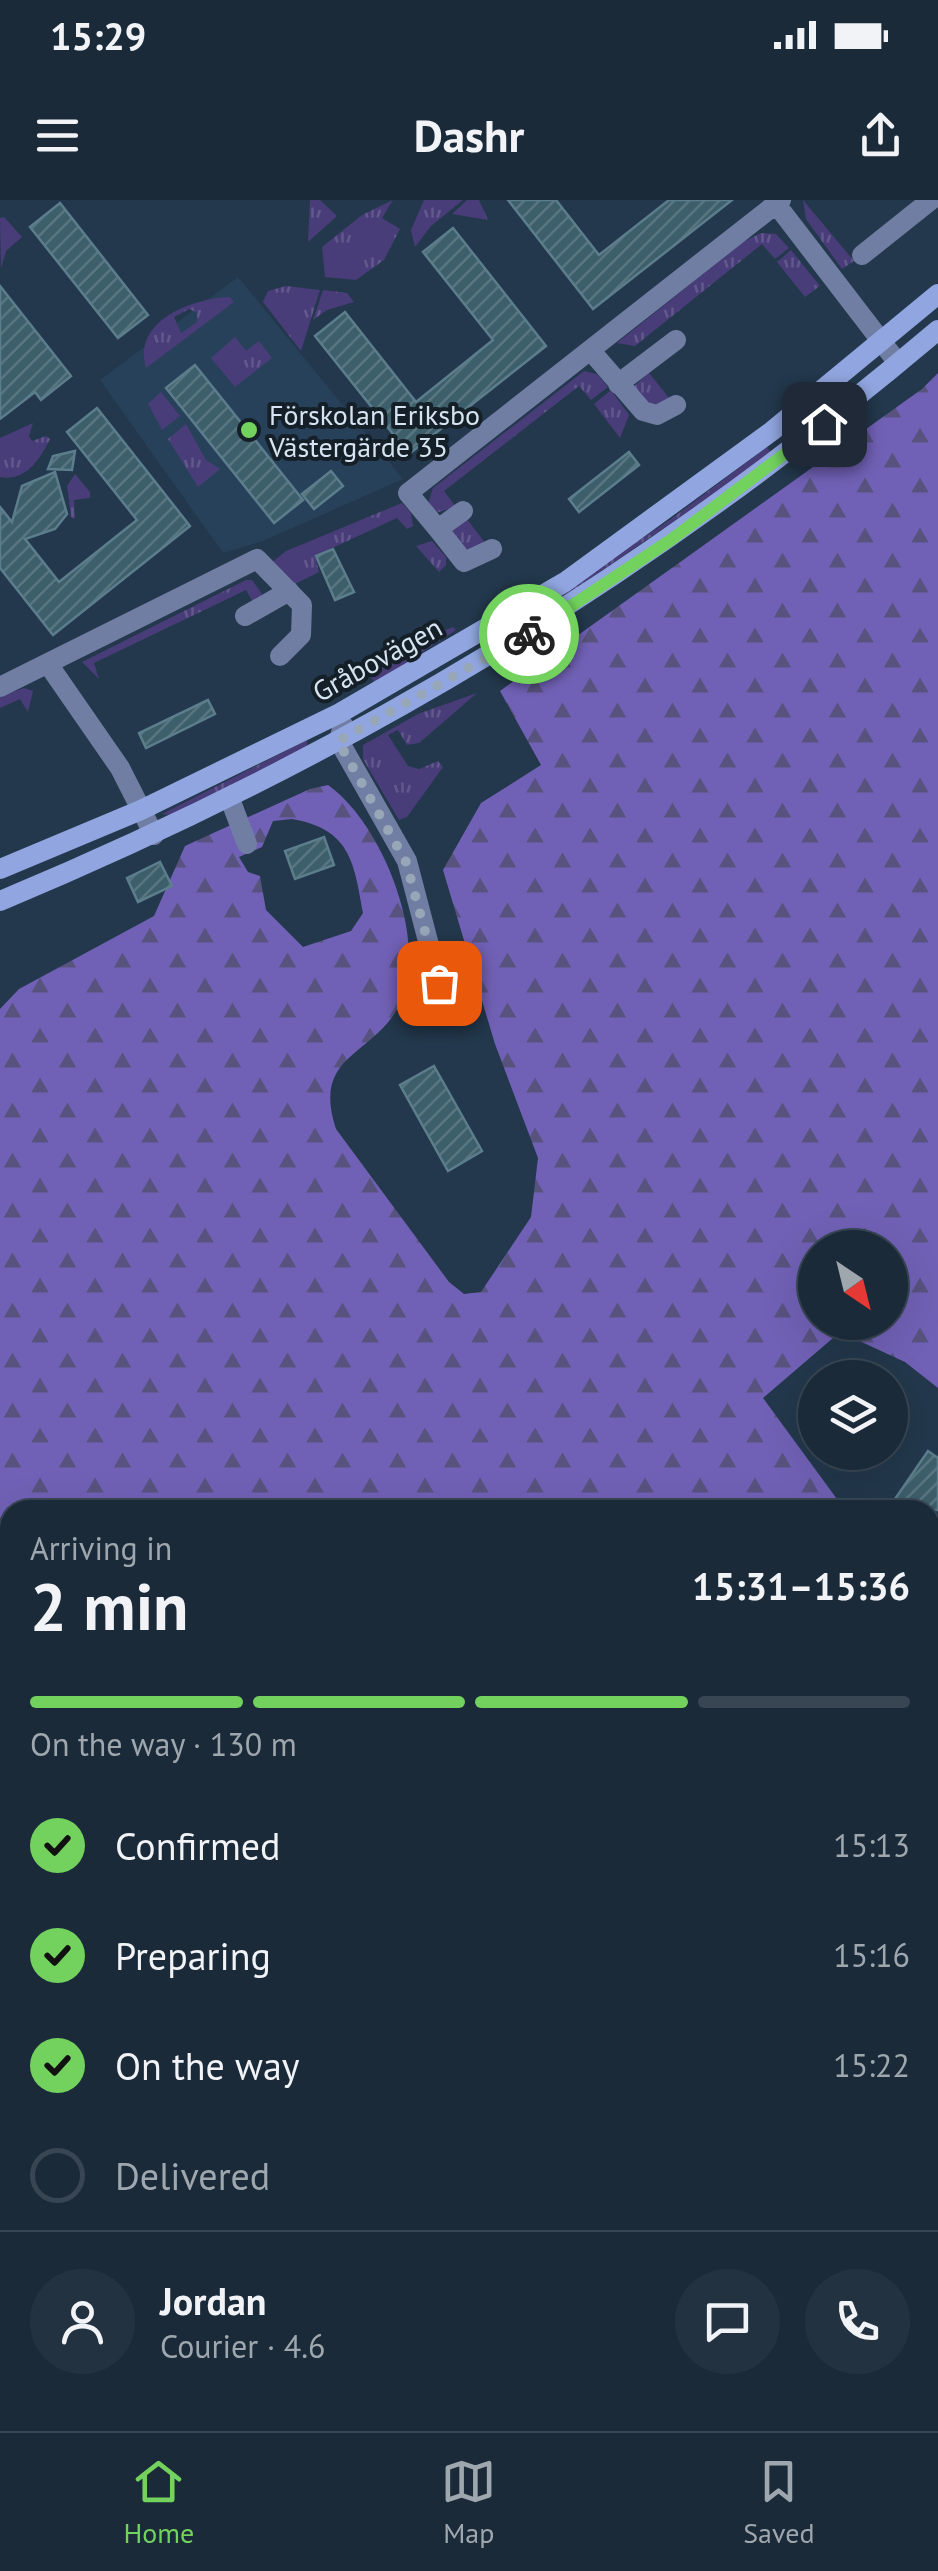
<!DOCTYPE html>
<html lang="en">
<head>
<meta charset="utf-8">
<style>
	body { margin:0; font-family:"PT Sans",sans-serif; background:#233241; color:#f1f3f6; height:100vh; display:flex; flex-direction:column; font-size:38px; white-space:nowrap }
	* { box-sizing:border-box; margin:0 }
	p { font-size:32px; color:#9fa7ae }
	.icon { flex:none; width:55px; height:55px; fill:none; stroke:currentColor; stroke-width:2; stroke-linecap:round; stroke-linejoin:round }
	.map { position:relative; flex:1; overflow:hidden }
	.details { position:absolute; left:0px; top:1300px; width:940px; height:932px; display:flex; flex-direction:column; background:#1a2a39; border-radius:30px 30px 0 0; box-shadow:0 10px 40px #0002,0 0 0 2px #384653 }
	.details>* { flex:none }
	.needle { width:65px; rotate:145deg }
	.controls { position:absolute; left:798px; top:1030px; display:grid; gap:20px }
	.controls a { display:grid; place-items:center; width:110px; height:110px; border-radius:50%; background:#1a2a39; box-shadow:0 10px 40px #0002,0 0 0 2px #384653; font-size:50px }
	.pin { position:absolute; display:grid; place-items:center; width:85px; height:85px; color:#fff; margin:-42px; border-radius:20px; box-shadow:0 5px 15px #0006 }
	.courier { position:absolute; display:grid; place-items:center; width:100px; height:100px; margin:-50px; border:8px solid #72d25d; border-radius:50%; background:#fff; color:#222; box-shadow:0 2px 12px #0007 }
	.headline em { font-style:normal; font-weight:700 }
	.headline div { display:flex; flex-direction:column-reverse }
	.headline { display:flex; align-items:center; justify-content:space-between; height:170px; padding:0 30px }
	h1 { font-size:65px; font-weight:700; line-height:75px }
	.bar { display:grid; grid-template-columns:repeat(4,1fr); gap:15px 10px; align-content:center; height:120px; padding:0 30px }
	.bar i { height:12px; border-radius:8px; background:#384653 }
	.bar .current { background:#72d25d }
	.bar p { grid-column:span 4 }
	.line { display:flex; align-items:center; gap:25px; padding:0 30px; border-top:2px solid #384653 }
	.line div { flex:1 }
	.round { display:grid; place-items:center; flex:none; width:105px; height:105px; border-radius:52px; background:#233241 }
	ol { padding:0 30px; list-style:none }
	li { display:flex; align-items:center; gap:30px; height:110px }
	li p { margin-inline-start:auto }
	li .icon { padding:10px; border-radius:50%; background:#72d25d; color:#111; stroke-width:4 }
	li:last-child { color:#9fa7ae }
	li i { width:55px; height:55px; border:5px solid #384653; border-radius:50% }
	.status { display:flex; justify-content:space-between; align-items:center; height:70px; padding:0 50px; background:#1a2a39; direction:ltr }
	.status svg { height:28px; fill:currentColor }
	header { display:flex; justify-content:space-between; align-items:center; height:130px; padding:0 30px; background:#1a2a39; font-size:45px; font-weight:700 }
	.menu { display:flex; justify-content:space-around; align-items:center; height:140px; border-top:2px solid #384653; background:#1a2a39; font-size:28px; color:#9fa7ae }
	.menu a { display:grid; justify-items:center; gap:5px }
	.menu .current { color:#72d25d }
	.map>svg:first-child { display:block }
</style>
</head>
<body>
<div class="status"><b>15:29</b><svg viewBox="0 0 49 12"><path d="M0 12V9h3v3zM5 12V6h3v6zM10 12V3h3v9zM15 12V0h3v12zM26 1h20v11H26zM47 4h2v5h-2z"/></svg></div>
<header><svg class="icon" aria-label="menu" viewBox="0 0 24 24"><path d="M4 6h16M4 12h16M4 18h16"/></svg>Dashr<svg class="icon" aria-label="share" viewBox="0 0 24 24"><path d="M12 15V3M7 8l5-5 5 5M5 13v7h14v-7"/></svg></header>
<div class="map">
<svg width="938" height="2231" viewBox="0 0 938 2231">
	<defs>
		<pattern id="industrial-grid" width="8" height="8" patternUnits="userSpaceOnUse" patternTransform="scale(2.5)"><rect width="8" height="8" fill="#27415a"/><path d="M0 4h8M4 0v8" fill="none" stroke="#465c72"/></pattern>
		<pattern id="grass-tufts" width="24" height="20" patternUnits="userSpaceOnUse" patternTransform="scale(2.5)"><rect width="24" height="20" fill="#483c79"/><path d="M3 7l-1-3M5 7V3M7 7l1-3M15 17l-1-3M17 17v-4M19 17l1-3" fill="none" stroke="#62588c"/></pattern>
		<pattern id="forest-firs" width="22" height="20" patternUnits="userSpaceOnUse" patternTransform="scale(2.5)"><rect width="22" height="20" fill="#7161b6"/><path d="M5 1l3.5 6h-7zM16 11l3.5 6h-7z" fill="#58527f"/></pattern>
		<pattern id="building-hatch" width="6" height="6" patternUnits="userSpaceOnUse" patternTransform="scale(2.5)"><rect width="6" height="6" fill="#3d5e6b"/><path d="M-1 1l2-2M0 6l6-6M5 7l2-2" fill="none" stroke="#587580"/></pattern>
	</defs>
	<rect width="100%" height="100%" fill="#23384c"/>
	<path fill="#27415a" d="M238 77 403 279 263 341 223 353 100 180Z"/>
	<path fill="url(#industrial-grid)" d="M0 2040 10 2052V2222L143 2223 149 2231H0Z"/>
	<path fill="url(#grass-tufts)" fill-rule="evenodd" d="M310 0H320L337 16 308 42Z
		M393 0 382 18 400 29 384 60 356 80 325 77 322 47 362 15Z
		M424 0H463L431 26 415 47 411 30Z
		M467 0H479L488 20 452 14Z
		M803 0 854 61 842 69 806 19Z
		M4 17 22 37 6 51 1 68 0 18Z
		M761 33 776 34 789 48 775 59 762 44 635 146 617 143 743 42Z
		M791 50 820 86 805 97 777 62Z
		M286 86 320 90 301 151 263 102 268 91Z
		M323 90 347 93 354 102 327 110 313 120Z
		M230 97 234 102 146 168C132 120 194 98 230 97ZM189 109 197 113V122L181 133 174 117Z
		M235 137 246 151 259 141 272 158 235 187 211 158Z
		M584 171 597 174 608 187 591 200 579 186 444 291 456 307 435 313 428 304 433 288Z
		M649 173 670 199 660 206 647 205 633 187Z
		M611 190 629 215 620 238 594 204Z
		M161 192 180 216 162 230 148 204Z
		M33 223 29 236 32 241 46 236 50 239C40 259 26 282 0 277V238Z
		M186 224 206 260 220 269 198 287 168 239Z
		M767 247 772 254 493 445 491 441 503 431 671 319Z
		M75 274 90 292V298L74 300 75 319 71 317 67 286Z
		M402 303 411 313 413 326 407 329 397 318 315 356 319 372 293 385 270 364 286 351Z
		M466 318 486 344 466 351 452 330Z
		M432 341 446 357V365L439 372 416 346Z
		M246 380H252L262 394 254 404 246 390 94 463 99 479 82 462Z
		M453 427 456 430 375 483 360 463Z
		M24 488 33 491 28 512 20 499 0 508V497Z
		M477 493 419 543 407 545 398 530 388 535 408 566 419 569 438 561 443 567 407 617 399 620 363 559V545L418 514Z
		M307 540V549L171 615 162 614Z"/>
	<path fill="url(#forest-firs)" fill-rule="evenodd" d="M938 173V1188L905 1162 840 1132 763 1198 845 1310H10V1952L0 1941V809L19 789 154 716 185 646 310 589 328 585C382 623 430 742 400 804 374 857 311 853 336 929L449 1082 464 1094 481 1092 531 1017 538 958 495 844 443 670 481 603 541 565 500 491 922 189ZM292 619C349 629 354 660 363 713L351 731 303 747 266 710 260 676 248 672 239 657 262 647 273 621ZM815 1048H890V1122H815Z
		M930 1605 938 1608V2231H230L223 2223 930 2222Z"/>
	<path fill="url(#building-hatch)" stroke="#5c7d8c" stroke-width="2.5" d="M508 0H556L599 55 669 0H732L593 109Z
		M60 3 148 115 118 138 30 27Z
		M453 28 546 146 409 254 315 136 345 112 416 202 493 140 423 52Z
		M0 86 71 176 41 200 35 192 0 219Z
		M195 165 303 300 274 323 166 188Z
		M97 208 190 326 53 435 0 368V307L12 322 22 286 55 272 67 314 55 329 25 339 59 382 137 320 67 232Z
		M75 251 72 270 48 269 53 256Z
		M629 252 639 265 579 312 569 299Z
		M331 271 343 286 314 309 302 294Z
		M333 349 354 392 335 400 316 356Z
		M208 500 215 514 146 548 139 533Z
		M324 637 334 665 295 679 285 651Z
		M160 662 172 686 138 702 127 678Z
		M434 866 482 951 448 971 400 885Z
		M928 1251 938 1258V1310H905L893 1302Z"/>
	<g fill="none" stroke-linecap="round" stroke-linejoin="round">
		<path stroke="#717ea3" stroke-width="20" d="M776 4 898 163
			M862 55 931 0
			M591 151 643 211 657 215 676 205
			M618 184 676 140
			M463 311 438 329 408 293 781 0
			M438 329 464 362 492 349
			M245 416 289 391
			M48 464 120 568 154 635
			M0 487 257 359 302 405 301 435 280 456
			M343 525 339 541 407 661 439 783
			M230 599 247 644"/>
		<path stroke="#91a6e0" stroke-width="20" d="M0 669 141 610 340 513 565 382 772 231 938 94
			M0 701C350 555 649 375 938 130
			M0 1976 10 1988
			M190 2222 197 2231"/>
	</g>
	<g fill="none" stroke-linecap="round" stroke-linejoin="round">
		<path stroke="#97a7b7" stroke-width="10" stroke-dasharray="0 18" d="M439 783 406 662 338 541 529 434"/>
		<path stroke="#72d25d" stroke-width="12" d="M529 434 672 339 824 224"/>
	</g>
	<circle fill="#72d25d" stroke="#151f28" stroke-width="4" cx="249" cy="230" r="10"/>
	<g text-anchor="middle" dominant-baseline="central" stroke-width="8" stroke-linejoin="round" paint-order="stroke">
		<g font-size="28" fill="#d6e3f0" stroke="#151f28" text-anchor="start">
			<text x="269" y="214">Förskolan Eriksbo<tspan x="269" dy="32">Västergärde 35</tspan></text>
		</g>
		<g font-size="28" fill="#d6e3f0" stroke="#151f28">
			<text transform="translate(377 459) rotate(-29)">Gråbovägen</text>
		</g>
	</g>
</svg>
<div class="controls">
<a><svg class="needle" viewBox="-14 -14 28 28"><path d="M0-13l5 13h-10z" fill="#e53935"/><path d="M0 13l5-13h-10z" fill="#9fa7ae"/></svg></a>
<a><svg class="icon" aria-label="layers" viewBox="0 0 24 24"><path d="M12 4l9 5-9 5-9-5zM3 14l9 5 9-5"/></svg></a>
</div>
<div class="pin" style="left:439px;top:783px;background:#ea580c"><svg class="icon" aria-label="bag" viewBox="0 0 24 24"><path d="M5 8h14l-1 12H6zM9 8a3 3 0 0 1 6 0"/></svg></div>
<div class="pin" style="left:824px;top:224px;background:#1f2937"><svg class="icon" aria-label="home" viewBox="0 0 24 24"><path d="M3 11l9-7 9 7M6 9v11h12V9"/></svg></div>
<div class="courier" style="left:529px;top:434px"><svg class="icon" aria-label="bike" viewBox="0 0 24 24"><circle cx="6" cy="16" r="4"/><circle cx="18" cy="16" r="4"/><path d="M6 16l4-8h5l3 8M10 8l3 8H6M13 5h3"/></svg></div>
<section class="details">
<div class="headline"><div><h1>2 min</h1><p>Arriving in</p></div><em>15:31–15:36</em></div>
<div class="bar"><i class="current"></i><i class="current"></i><i class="current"></i><i></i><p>On the way · 130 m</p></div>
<ol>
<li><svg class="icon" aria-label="check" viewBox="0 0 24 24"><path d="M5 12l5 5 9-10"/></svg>Confirmed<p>15:13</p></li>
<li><svg class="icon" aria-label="check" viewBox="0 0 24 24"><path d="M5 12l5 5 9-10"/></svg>Preparing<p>15:16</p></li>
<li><svg class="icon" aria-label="check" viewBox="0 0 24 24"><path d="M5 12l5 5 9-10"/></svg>On the way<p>15:22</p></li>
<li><i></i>Delivered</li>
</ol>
<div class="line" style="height:180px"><a class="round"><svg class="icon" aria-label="person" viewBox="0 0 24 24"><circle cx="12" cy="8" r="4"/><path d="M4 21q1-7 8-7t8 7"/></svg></a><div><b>Jordan</b><p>Courier · 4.6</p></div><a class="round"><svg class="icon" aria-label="chat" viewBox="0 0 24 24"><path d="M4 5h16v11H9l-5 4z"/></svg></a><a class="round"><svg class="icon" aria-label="phone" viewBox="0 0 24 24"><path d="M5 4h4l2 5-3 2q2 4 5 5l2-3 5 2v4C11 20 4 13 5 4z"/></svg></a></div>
</section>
</div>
<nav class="menu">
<a class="current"><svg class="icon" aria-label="home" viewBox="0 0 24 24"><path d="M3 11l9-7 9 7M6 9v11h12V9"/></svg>Home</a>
<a><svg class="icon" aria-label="map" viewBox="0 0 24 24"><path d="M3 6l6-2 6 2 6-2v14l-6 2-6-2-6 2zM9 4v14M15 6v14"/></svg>Map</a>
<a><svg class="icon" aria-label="saved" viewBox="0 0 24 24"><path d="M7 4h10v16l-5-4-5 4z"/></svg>Saved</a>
</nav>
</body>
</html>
